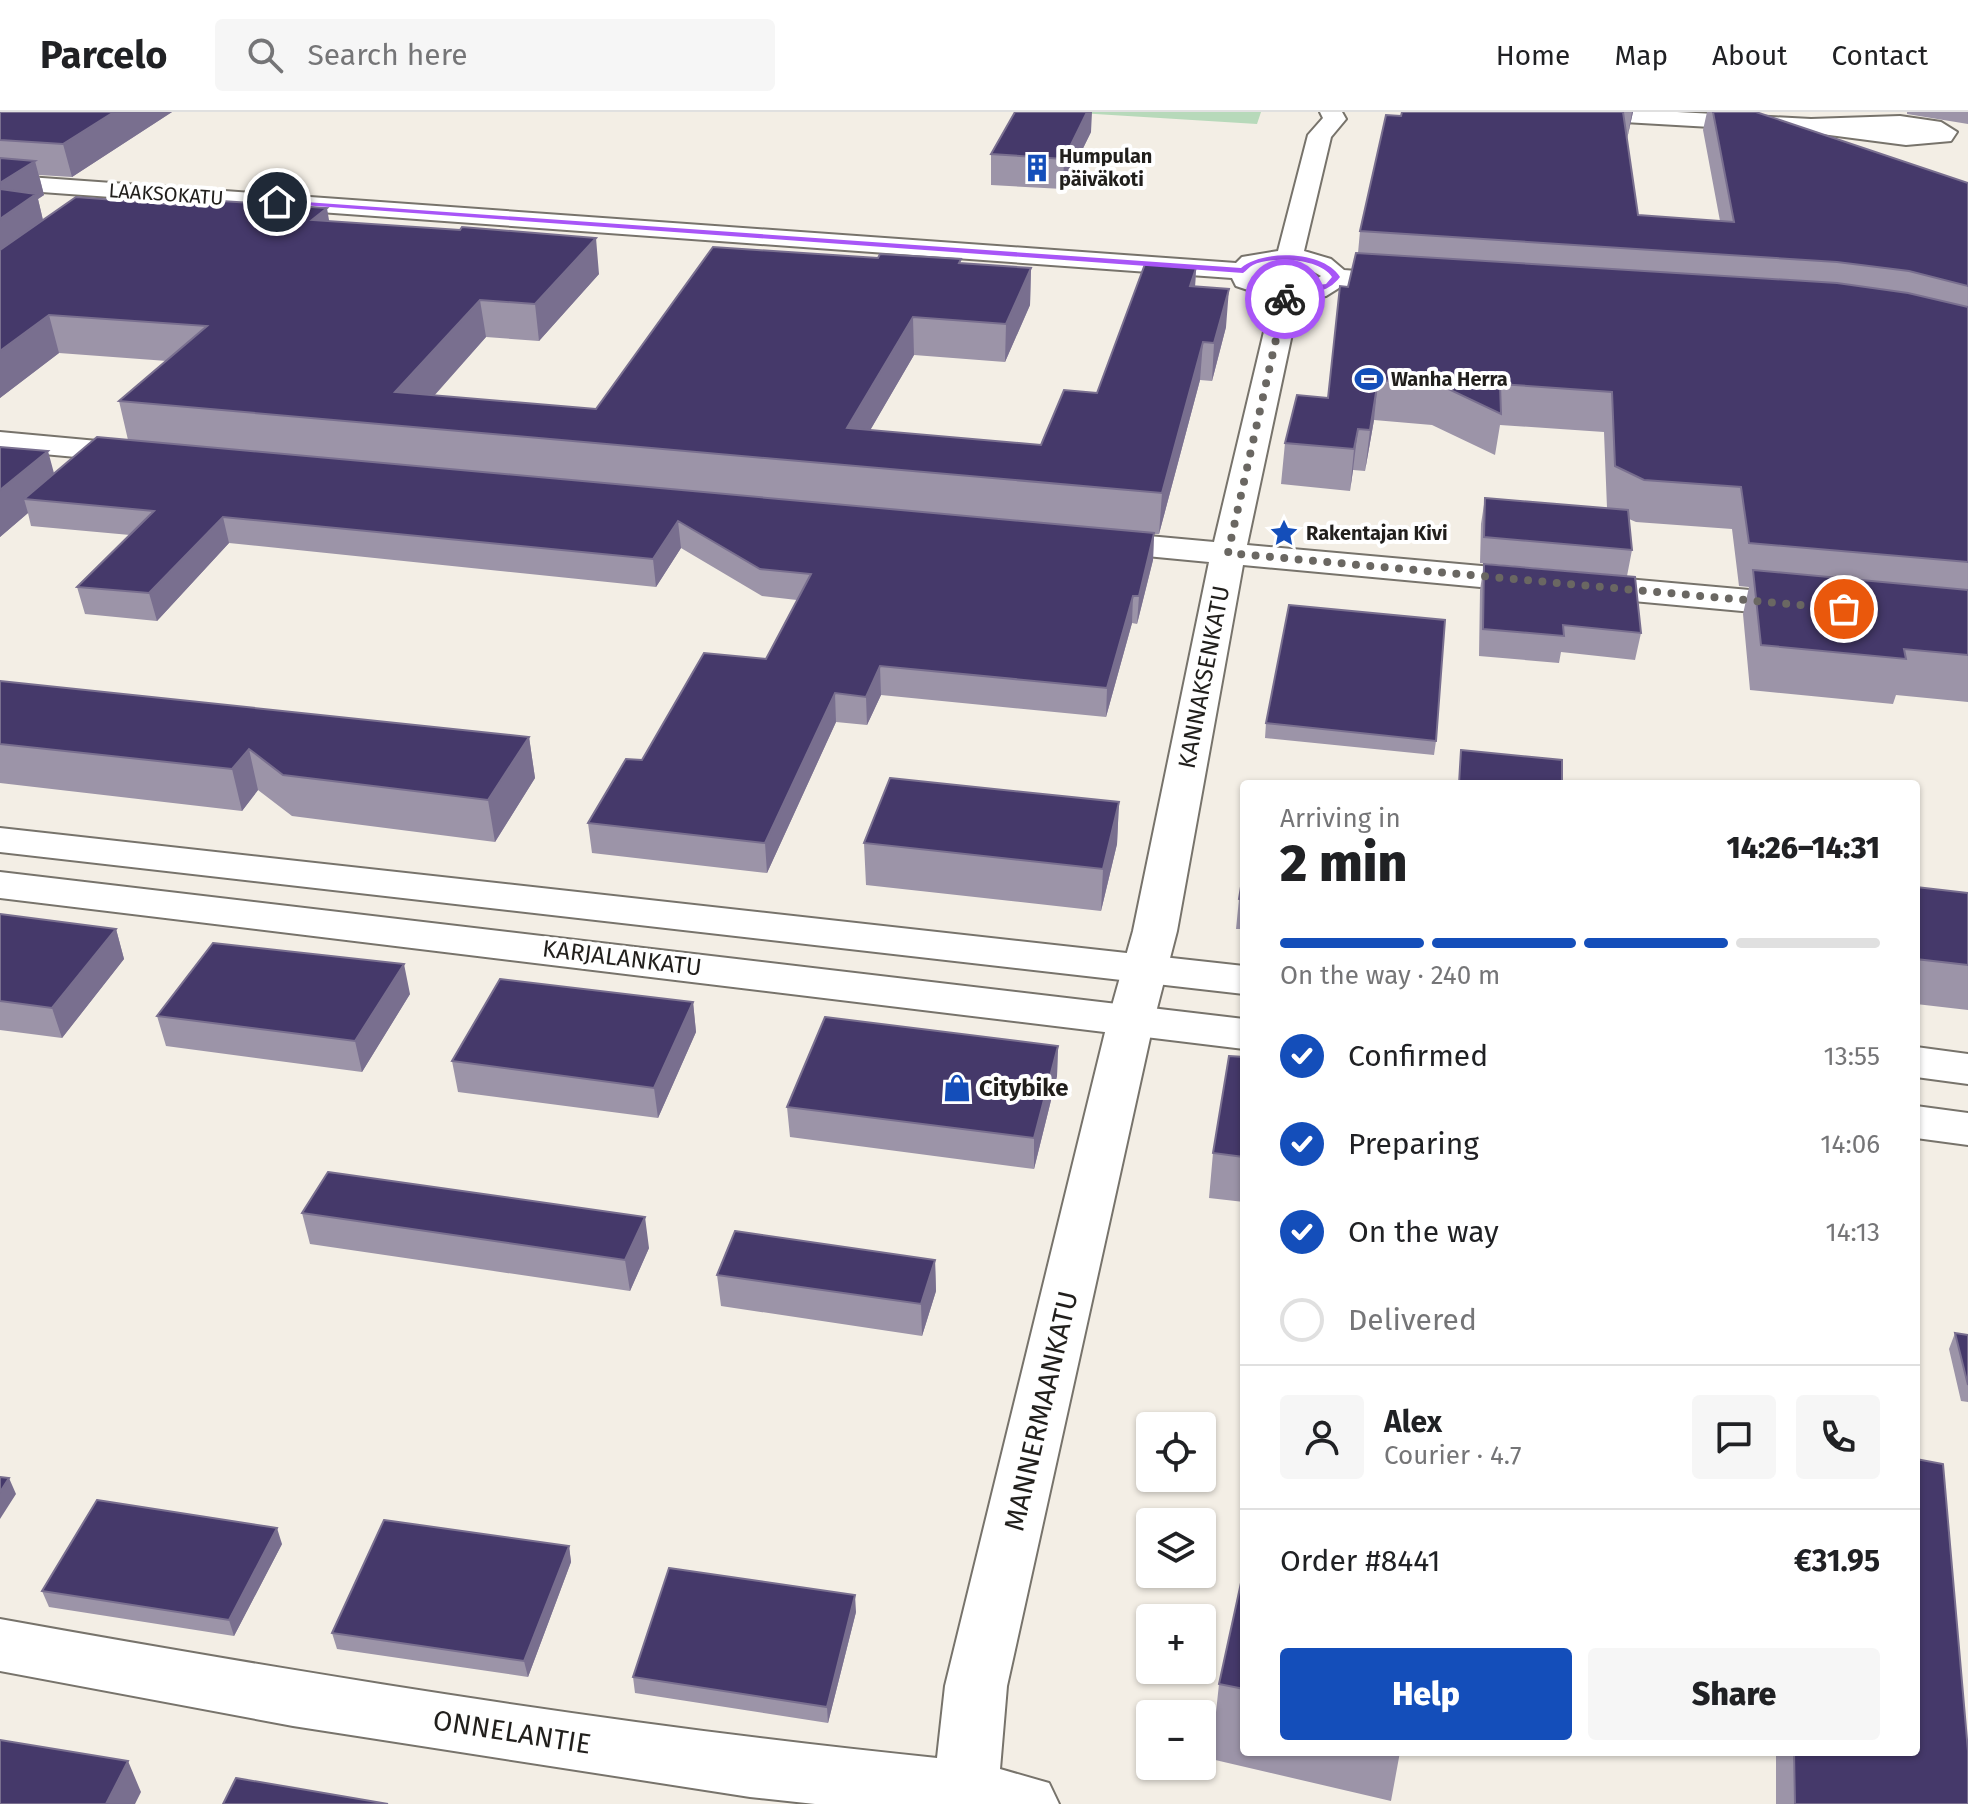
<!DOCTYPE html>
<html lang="en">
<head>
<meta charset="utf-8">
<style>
	body { margin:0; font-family:"Fira Sans",sans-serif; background:#f6f6f6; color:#202124; height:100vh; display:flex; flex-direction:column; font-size:30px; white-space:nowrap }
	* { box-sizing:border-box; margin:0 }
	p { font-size:26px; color:#757577 }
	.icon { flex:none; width:44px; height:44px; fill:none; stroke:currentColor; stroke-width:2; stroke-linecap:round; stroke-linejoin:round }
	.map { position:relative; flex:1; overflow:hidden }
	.side { position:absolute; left:1240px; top:668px; width:680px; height:976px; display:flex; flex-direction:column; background:#fff; border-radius:8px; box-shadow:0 2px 6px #0004 }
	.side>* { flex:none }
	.buttons { position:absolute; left:1136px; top:1300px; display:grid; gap:16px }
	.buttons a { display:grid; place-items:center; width:80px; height:80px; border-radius:8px; background:#fff; box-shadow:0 2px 6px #0004; font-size:40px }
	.pin { position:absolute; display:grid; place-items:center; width:68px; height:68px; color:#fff; margin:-34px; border:4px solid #fff; border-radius:50%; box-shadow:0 2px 8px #0007 }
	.courier { position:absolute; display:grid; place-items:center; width:80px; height:80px; margin:-40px; border:6px solid #a855f7; border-radius:50%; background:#fff; color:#222; box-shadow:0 2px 10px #0007 }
	.summary em { font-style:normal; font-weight:800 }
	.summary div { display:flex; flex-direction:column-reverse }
	.summary { display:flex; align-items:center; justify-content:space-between; height:136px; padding:0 40px }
	h1 { font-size:52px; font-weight:800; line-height:60px }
	.bar { display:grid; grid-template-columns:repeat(4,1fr); gap:12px 8px; align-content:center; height:96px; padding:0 40px }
	.bar i { height:10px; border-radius:6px; background:#e0e0e0 }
	.bar .current { background:#144eba }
	.bar p { grid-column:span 4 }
	.line { display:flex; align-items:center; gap:20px; padding:0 40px; border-top:2px solid #e0e0e0 }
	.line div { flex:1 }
	.round { display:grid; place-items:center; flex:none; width:84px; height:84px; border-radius:8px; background:#f6f6f6 }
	ol { padding:0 40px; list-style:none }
	li { display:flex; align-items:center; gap:24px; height:88px }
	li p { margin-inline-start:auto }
	li .icon { padding:8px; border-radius:50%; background:#144eba; color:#fff; stroke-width:4 }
	li:last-child { color:#757577 }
	li i { width:44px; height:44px; border:4px solid #e0e0e0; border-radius:50% }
	.action { display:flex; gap:16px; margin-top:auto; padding:16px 40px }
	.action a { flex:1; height:92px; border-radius:8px; background:#144eba; color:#fff; font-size:32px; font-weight:800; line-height:92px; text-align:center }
	.action a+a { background:#f6f6f6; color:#202124 }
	header { display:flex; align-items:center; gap:48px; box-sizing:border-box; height:112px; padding:0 40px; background:#fff; border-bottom:2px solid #e0e0e0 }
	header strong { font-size:38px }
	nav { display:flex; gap:44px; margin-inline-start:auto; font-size:28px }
	.search { width:560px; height:72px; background:#f6f6f6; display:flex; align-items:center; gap:20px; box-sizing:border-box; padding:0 28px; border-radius:8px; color:#757577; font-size:30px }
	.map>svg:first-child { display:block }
</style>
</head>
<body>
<header>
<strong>Parcelo</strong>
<div class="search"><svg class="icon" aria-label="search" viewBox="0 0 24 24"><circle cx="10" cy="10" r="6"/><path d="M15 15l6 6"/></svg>Search here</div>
<nav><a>Home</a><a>Map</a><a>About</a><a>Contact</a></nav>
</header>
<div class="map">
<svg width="1968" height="1692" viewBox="0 0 1968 1692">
	<rect width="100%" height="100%" fill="#f3eee5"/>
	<path fill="#b7d9ba" d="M1063 0H1261L1257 12Z"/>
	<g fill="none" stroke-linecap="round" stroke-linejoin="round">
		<defs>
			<path id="minor" d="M1320 0H1342L1346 7 1331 25 1304 139 1331 147 1344 158 1409 163 1419 165 1423 171 1419 177 1409 179 1342 174 1326 184 1299 189 1247 433 1806 483 1818 487 1824 494 1818 501 1806 505 1243 453 1177 819 1154 908 1007 1574 1000 1657 1049 1671 1059 1692H815L750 1685 293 1614 0 1559V1507C311 1563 622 1614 937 1646L945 1574 1108 908 1133 819 1209 450 1094 439 1082 436 1077 429 1082 422 1094 419 1214 430 1272 186 1236 174 1232 166 0 77V63L1236 151 1242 145 1278 139 1308 23 1323 6ZM1290 153 1307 156 1321 164C1303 177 1272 176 1257 160Z
				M1561 0H1677L1811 7 1900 4 1941 10 1957 20 1951 29 1906 33 1814 21 1572 7 1564 5Z
				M0 320 141 333 152 335 157 342 152 349 141 351 0 338Z"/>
			<path id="secondary" d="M0 716 1244 854V882L0 740Z
				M0 760 1244 907V937L0 786Z
				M1916 935 1968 942V972L1916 965Z
				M1916 994 1968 1001V1033L1916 1026Z"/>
		</defs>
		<use href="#minor" stroke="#77736b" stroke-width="4"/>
		<use href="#secondary" stroke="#77736b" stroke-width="4"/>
		<use href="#minor" fill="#fff" fill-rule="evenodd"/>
		<use href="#secondary" fill="#fff" fill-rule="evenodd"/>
	</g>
	<path fill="#9c94a8" d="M0 0H172L72 65 39 63 44 83 38 87 43 108 329 109 599 162 539 229 486 225 434 284 596 297 961 151 1031 156 1030 193 1005 250 914 243 870 318 1041 333 1097 281 1196 156 1195 175 1226 215 1212 269 1200 268 1159 422H1154L1153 448 1137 512 1132 511 1106 605 881 583 867 613 836 610 767 761 592 741 588 711 642 648 766 547 797 488 762 484 681 436 656 475 229 431 157 509 85 502 77 475 130 423 31 414 28 401 0 425V335L54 362 128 328 119 289 167 249 59 241 0 286Z
		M1402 0H1633L1627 27 1638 103 1720 109 1703 18 1707 0H1756L1968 71V590L1896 583 1893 592 1750 578 1743 502 1749 475 1739 474 1732 417 1636 410 1629 407 1632 438 1627 464 1480 451 1481 412 1485 386 1607 396 1604 320 1500 313 1495 343 1432 313 1374 308 1365 359 1353 358 1350 379 1281 372 1285 331 1328 286 1348 175 1358 141 1360 119Z
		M1907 0H1968V12L1907 2Z
		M1091 20 1063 77 991 73V42Z
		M1484 452 1641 521 1635 548 1561 540 1559 551 1479 544 1480 478Z
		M0 569 529 625 535 666 495 730 292 704 258 678 242 699 0 671Z
		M1266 611 1436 629 1434 643 1265 626Z
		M1119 690 1117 732 1101 799 866 773 864 731Z
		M1244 756V817H1236L1239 787Z
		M1916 775 1968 781V898L1916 892Z
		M0 802 116 817 124 847 62 926 0 918Z
		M410 882 362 960 166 934 157 904Z
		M693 890 696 920 658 1006 458 980 452 949Z
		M1058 934 1057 964 1034 1057 790 1025 787 995Z
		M1244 945V1090L1209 1086 1213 1041Z
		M302 1101 649 1136 630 1179 310 1132Z
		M935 1148 936 1179 922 1224 721 1194 717 1163Z
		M1955 1221 1968 1223V1290L1961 1289 1949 1237Z
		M282 1432 234 1524 49 1495 42 1479Z
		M569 1434 571 1450 528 1565 337 1537 332 1521Z
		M1244 1457V1640H1400L1391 1689 1211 1647 1219 1572Z
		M856 1500 828 1611 635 1581 633 1565Z
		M1776 1640H1916L1968 1692H1776Z"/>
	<path fill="#796f8f" d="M114 0H172L72 65 63 32Z
		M1087 0H1092L1091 20 1063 77 1064 47Z
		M1632 0H1633L1627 27Z
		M35 49 44 83 38 87 45 117 0 149V71Z
		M327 96 333 132 312 108Z
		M596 126 599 162 539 229 535 192Z
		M1031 156 1030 193 1005 250 1006 212Z
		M1196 156 1194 193 1190 174Z
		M1229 177 1226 215 1212 269 1214 231Z
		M480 188 486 225 407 314 395 280Z
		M49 203 59 241 0 286V239Z
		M913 205 914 243 850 353 847 316Z
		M1203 230 1200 268 1159 422 1162 381Z
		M1378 268 1374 308 1365 359 1370 318Z
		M1358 317 1353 358 1350 379 1354 337Z
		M48 339 58 376 24 387 28 401 0 425V378Z
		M223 405 229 431 157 509 149 481Z
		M678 409 681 436 656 475 653 447Z
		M1154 421 1153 448 1137 512 1139 484Z
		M1133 484 1132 511 1106 605 1107 576Z
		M880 554 881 583 867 613 866 585Z
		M835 581 836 610 767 761 765 731Z
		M529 625 535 666 495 730 488 688Z
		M249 637 258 678 242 699 232 657Z
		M1119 690 1117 732 1101 799 1103 757Z
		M116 817 124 847 62 926 52 896Z
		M404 852 410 882 362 960 355 929Z
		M693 890 696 920 658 1006 654 976Z
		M1058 934 1057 964 1034 1057V1026Z
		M645 1105 649 1136 630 1179 625 1148Z
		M935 1148 936 1179 922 1224 921 1192Z
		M9 1366 16 1382 0 1407V1380Z
		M277 1416 282 1432 234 1524 229 1508Z
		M569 1434 571 1450 528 1565 524 1549Z
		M855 1483 856 1500 828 1611 827 1595Z
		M128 1649 141 1680 135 1692H106Z"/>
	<path fill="#45396a" stroke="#796f8f" stroke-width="2" d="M0 0H114L63 32 0 28Z
		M1015 0H1087L1064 47 991 42Z
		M1402 0H1623L1638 103 1734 110 1713 0H1756L1968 71V174L1909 159 1837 150 1360 119 1386 3 1401 4Z
		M0 46 35 49 0 71Z
		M0 77 36 82 0 107Z
		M76 85 181 93 190 87 327 96 312 108 460 118 462 115 596 126 535 192 480 188 395 280 596 297 713 135 878 146 880 142 961 147 959 151 1031 156 1006 212 913 205 847 316 1041 333 1064 278 1097 281 1145 152 1196 156 1190 174 1229 177 1214 231 1203 230 1162 381 119 289 207 214 49 203 0 239V138Z
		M1356 141 1837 171 1908 181 1968 195V450L1749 431 1741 375 1644 368 1615 354 1612 280 1500 272 1501 302 1438 272 1378 268 1370 318 1358 317 1354 337 1285 331 1297 283 1328 286 1340 174 1348 175Z
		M97 325 1154 421 1139 484H1133L1107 576 880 554 866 585 835 581 765 731 588 711 626 647 642 648 704 541 766 547 811 462 760 457 678 409 653 447 223 405 149 481 77 475 154 399 24 387Z
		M0 335 48 339 0 378Z
		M1485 386 1628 398 1632 438 1484 425Z
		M1484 452 1635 465 1641 521 1563 513 1564 524 1483 517Z
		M1753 458 1968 478V543L1904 537 1906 547 1761 533Z
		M1289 493 1445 508 1436 629 1266 611Z
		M0 569 529 625 488 688 283 663 249 637 232 657 0 632Z
		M1461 638 1562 648V672H1459Z
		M890 666 1119 690 1103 757 864 731Z
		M1244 756V788L1239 787Z
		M1916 775 1968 781V853L1916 847Z
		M0 802 116 817 52 896 0 889Z
		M213 831 404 852 355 929 157 904Z
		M500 867 693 890 654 976 452 949Z
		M825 905 1058 934 1034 1026 787 995Z
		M1229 944 1244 945V1045L1213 1041Z
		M328 1060 645 1105 625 1148 302 1101Z
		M735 1119 935 1148 921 1192 717 1163Z
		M1955 1221 1968 1223V1273Z
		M1916 1347 1943 1352 1968 1639V1692H1795L1794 1640H1916Z
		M0 1365 9 1366 0 1380Z
		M97 1388 277 1416 229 1508 42 1479Z
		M384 1408 569 1434 524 1549 332 1521Z
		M669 1456 855 1483 827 1595 633 1565Z
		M1244 1457V1577L1219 1572Z
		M0 1628 128 1649 106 1692H0Z
		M236 1666 388 1692H223Z"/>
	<path fill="#a855f7" d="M277 88 1241 156C1263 137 1324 139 1340 165 1327 182 1309 182 1290 182L1285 190 1281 187 1283 178 1326 172 1332 165C1320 146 1272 144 1253 153 1249 155 1246 159 1243 161L274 91Z"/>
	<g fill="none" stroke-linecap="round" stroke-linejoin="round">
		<path stroke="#6a6762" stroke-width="8" stroke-dasharray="0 14.4" d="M1285 187 1228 441 1844 497"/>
	</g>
	<defs>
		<symbol id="building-bare" viewBox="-9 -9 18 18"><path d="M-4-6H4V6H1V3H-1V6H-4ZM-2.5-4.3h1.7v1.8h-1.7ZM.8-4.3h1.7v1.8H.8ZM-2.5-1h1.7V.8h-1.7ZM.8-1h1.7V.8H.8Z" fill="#144eba" stroke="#fff" stroke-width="2.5" paint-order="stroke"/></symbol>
		<symbol id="stadium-bare" viewBox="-9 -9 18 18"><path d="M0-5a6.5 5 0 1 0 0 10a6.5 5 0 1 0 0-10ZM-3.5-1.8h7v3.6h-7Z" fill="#144eba" stroke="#fff" stroke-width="2.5" paint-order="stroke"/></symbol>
		<symbol id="sight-bare" viewBox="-9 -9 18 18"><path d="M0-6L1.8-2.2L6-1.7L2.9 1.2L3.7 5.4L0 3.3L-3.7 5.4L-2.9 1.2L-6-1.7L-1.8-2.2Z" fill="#144eba" stroke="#fff" stroke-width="2.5" paint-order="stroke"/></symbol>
		<symbol id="shop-bare" viewBox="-9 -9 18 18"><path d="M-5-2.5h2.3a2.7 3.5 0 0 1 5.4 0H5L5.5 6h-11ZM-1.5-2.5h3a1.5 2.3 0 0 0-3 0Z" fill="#144eba" stroke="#fff" stroke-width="2.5" paint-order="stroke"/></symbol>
	</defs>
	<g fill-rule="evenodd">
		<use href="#building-bare" x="1017" y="36" width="40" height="40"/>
		<use href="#stadium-bare" x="1349" y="247" width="40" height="40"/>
		<use href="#sight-bare" x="1264" y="401" width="40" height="40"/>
		<use href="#shop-bare" x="937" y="956" width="40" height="40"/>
	</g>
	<g text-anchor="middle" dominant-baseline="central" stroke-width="8" stroke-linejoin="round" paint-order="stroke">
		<g font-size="20" font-weight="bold" fill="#211f1c" stroke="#fff" text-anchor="start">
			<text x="1059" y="44">Humpulan<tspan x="1059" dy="23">päiväkoti</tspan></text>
			<text x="1391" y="267">Wanha Herra</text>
			<text x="1306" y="421">Rakentajan Kivi</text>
		</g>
		<g font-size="20" fill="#211f1c" stroke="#fff">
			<text transform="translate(166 82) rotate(4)">LAAKSOKATU</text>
		</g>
		<g font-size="24" fill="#211f1c" stroke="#fff">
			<text transform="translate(1204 565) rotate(-79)">KANNAKSENKATU</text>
			<text transform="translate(622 846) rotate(7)">KARJALANKATU</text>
		</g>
		<g font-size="24" font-weight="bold" fill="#211f1c" stroke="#fff" text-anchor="start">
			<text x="979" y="976">Citybike</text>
		</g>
		<g font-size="28" fill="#211f1c" stroke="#fff">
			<text transform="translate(1041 1299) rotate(-77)">MANNERMAANKATU</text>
			<text transform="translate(512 1620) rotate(9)">ONNELANTIE</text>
		</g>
	</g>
</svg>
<div class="buttons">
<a><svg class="icon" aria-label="locate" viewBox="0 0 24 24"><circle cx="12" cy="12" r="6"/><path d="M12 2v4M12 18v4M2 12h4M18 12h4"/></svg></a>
<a><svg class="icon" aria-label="layers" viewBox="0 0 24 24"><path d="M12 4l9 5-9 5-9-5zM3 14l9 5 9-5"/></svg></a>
<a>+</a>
<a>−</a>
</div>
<div class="pin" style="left:1844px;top:497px;background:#ea580c"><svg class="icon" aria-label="bag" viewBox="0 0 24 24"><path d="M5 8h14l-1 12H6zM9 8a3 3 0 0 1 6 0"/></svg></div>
<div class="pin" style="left:277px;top:90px;background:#1f2937"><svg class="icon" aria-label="home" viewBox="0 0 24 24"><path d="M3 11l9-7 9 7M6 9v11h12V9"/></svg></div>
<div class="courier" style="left:1285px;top:187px"><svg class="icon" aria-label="bike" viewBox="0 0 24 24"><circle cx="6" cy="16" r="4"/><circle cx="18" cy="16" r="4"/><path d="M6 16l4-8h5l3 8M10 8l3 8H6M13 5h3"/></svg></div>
<section class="side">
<div class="summary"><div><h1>2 min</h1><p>Arriving in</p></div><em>14:26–14:31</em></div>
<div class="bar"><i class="current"></i><i class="current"></i><i class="current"></i><i></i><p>On the way · 240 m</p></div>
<ol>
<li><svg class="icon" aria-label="check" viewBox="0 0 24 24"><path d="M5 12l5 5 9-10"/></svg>Confirmed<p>13:55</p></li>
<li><svg class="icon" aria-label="check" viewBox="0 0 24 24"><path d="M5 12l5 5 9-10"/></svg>Preparing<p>14:06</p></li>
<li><svg class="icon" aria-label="check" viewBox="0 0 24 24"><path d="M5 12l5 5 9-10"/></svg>On the way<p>14:13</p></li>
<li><i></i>Delivered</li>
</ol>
<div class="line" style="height:144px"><a class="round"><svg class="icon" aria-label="person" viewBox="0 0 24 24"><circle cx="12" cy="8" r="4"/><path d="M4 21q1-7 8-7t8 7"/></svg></a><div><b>Alex</b><p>Courier · 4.7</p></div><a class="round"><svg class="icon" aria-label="chat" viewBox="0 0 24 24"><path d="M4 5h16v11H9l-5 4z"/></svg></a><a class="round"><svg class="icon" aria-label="phone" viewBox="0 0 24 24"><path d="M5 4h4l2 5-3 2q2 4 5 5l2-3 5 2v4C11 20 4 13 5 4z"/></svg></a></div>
<div class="line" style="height:104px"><div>Order #8441</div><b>€31.95</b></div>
<div class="action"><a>Help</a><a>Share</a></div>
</section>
</div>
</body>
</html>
